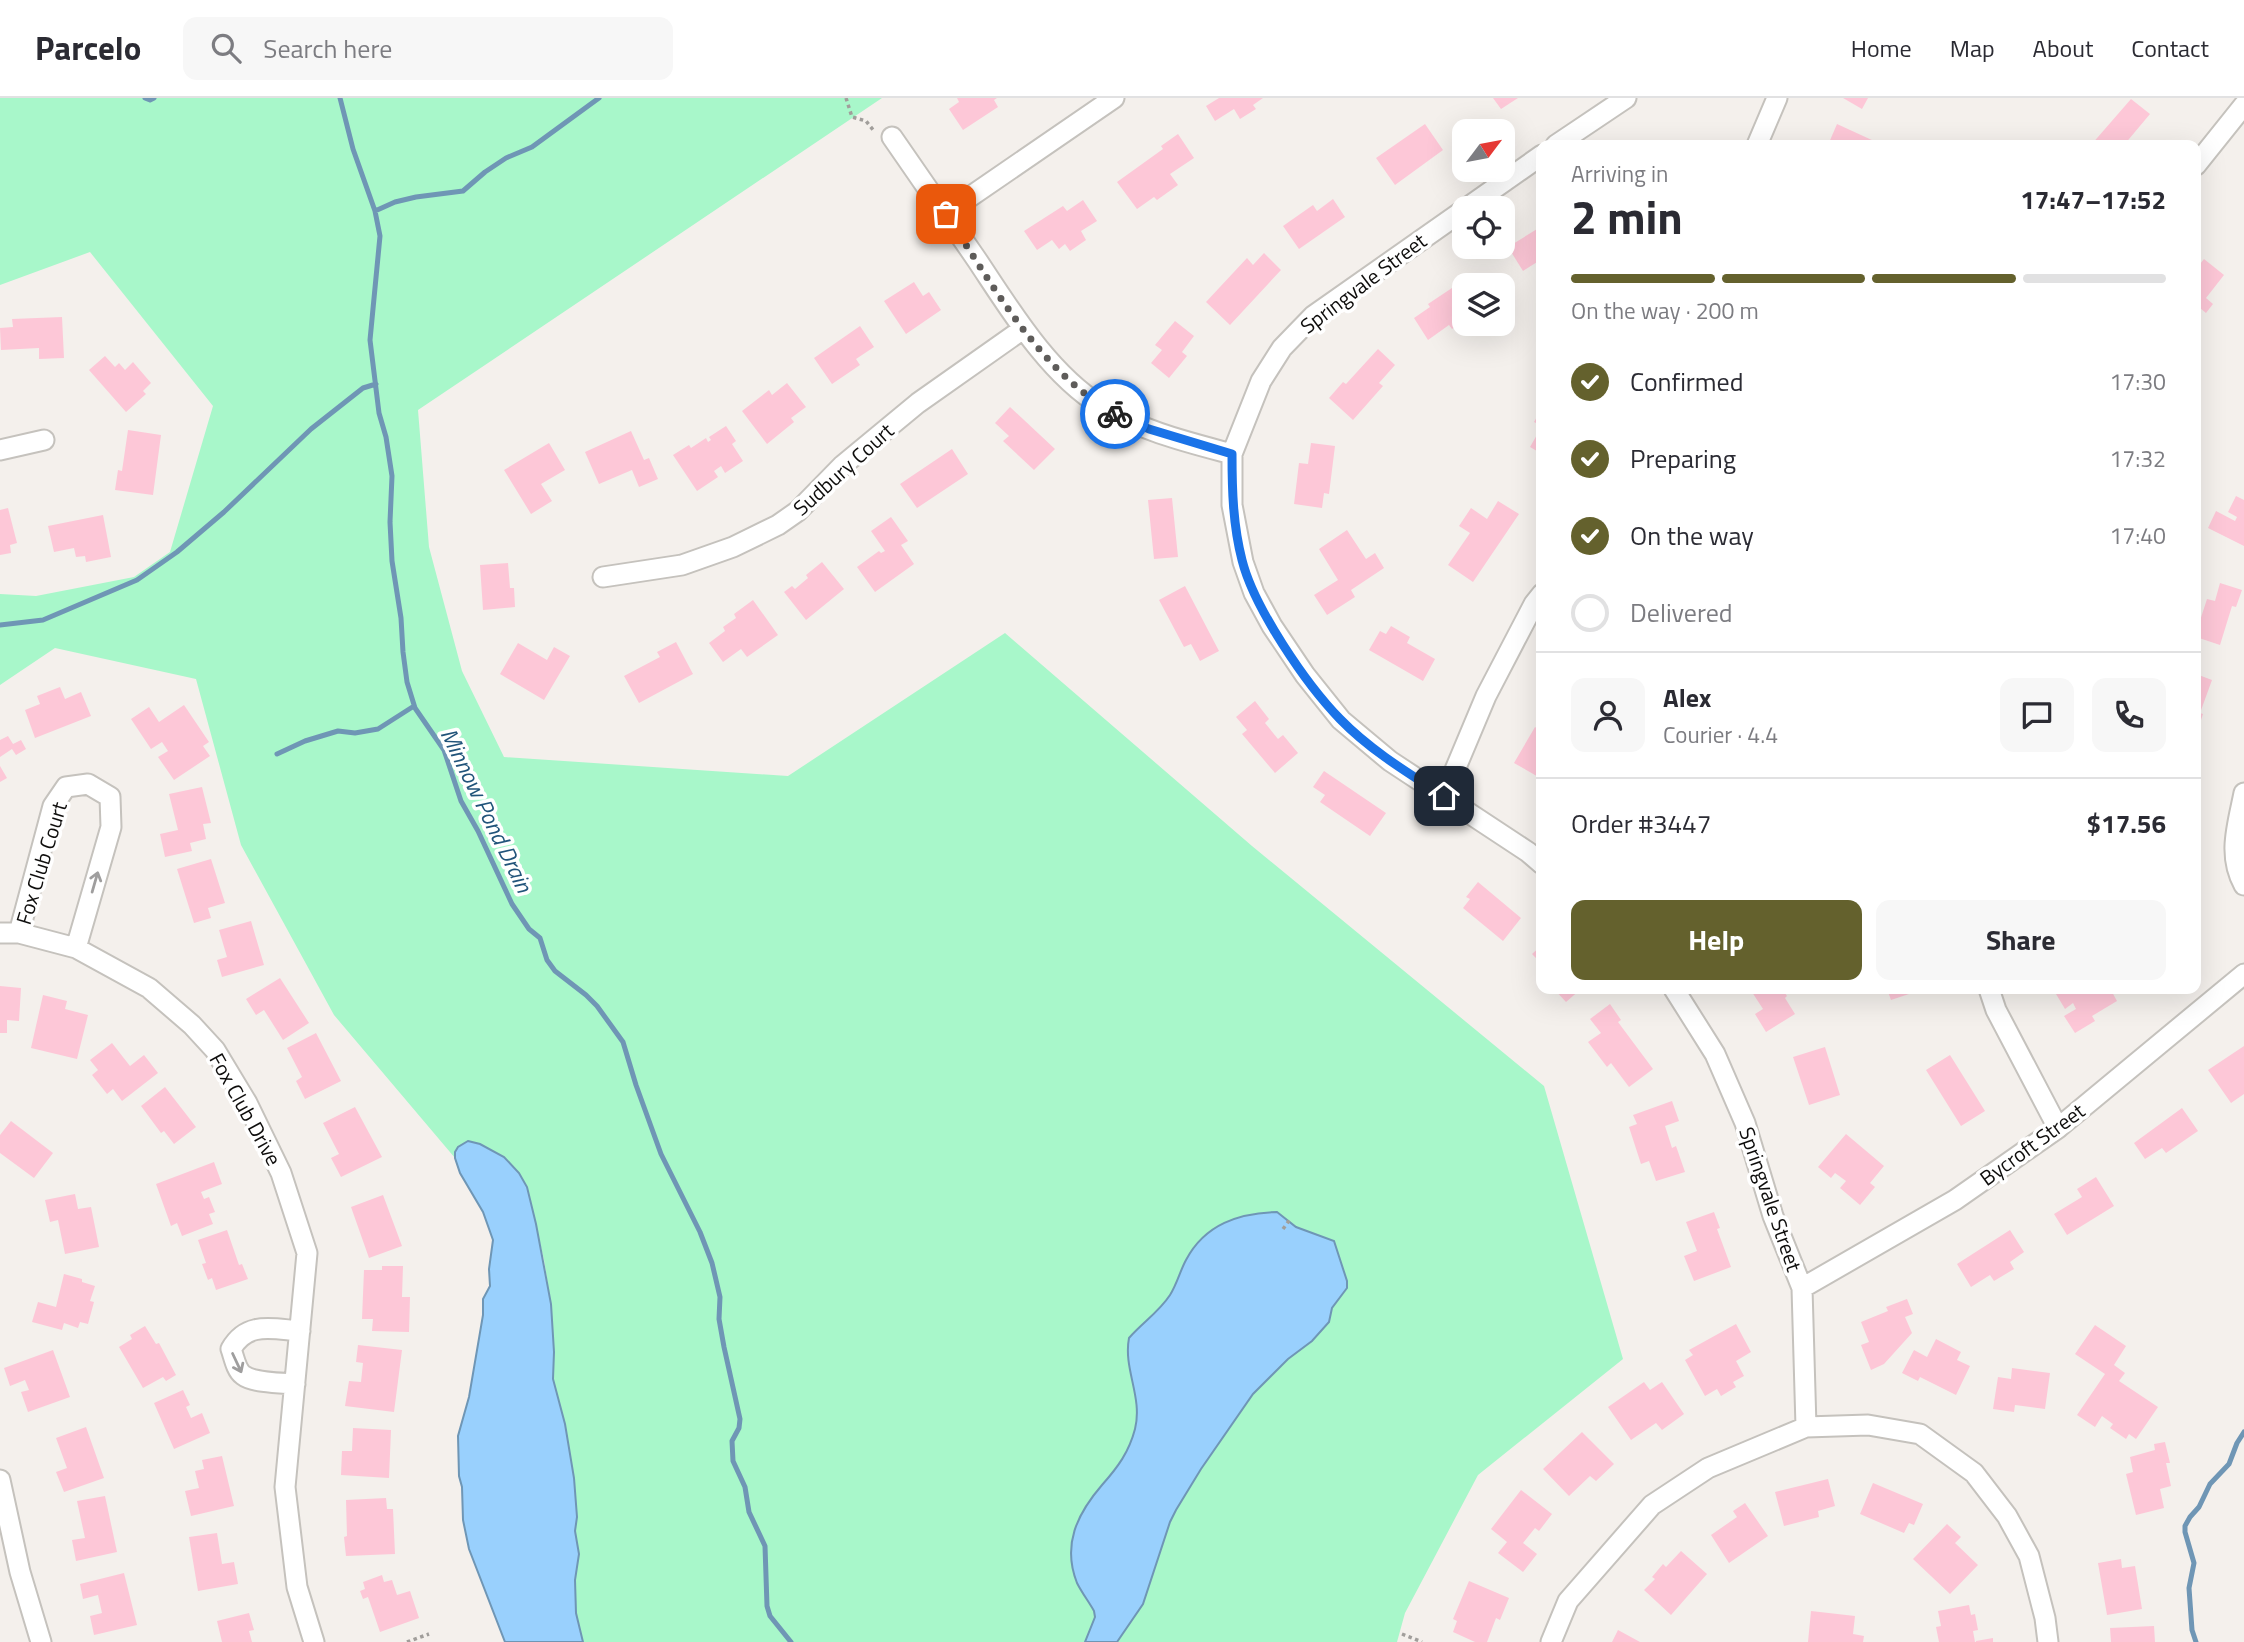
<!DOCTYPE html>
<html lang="en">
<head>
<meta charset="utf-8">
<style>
	body { margin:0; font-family:"Titillium Web",sans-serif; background:#f7f7f7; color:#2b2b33; height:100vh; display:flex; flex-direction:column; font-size:26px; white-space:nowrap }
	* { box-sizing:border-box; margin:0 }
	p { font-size:23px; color:#7c7c81 }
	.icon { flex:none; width:38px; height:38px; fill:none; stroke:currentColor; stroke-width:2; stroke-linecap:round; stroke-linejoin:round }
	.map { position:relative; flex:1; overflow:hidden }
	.side { position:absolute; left:1536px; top:42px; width:665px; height:854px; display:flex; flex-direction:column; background:#fff; border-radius:14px; box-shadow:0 7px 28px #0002 }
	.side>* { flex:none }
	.needle { width:46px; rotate:58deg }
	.buttons { position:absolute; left:1452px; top:21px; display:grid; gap:14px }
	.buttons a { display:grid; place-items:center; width:63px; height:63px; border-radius:14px; background:#fff; box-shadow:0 7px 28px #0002; font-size:35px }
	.pin { position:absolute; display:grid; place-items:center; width:60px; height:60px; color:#fff; margin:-30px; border-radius:14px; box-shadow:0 4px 10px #0006 }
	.courier { position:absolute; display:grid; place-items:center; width:70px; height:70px; margin:-35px; border:5px solid #1a73e8; border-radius:50%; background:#fff; color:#222; box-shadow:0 2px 9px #0007 }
	.summary em { font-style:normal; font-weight:700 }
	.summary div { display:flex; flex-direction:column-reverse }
	.summary { display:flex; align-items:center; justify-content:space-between; height:119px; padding:0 35px }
	h1 { font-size:46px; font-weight:700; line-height:52px }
	.bar { display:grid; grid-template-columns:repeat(4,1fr); gap:10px 7px; align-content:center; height:84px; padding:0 35px }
	.bar i { height:9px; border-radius:5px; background:#e1e1e2 }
	.bar .on { background:#64612d }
	.bar p { grid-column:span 4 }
	.line { display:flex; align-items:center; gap:18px; padding:0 35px; border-top:2px solid #e1e1e2 }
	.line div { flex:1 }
	.round { display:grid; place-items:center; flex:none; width:74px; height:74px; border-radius:14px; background:#f7f7f7 }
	ol { padding:0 35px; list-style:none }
	li { display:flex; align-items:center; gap:21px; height:77px }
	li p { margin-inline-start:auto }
	li .icon { padding:7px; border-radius:50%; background:#64612d; color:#fff; stroke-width:4 }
	li:last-child { color:#7c7c81 }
	li i { width:38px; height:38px; border:4px solid #e1e1e2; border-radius:50% }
	.cta { display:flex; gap:14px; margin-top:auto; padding:14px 35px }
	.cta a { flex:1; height:80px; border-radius:14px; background:#64612d; color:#fff; font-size:28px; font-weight:700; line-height:80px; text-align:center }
	.cta a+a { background:#f7f7f7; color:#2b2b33 }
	header { display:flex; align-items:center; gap:42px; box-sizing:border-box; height:98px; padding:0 35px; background:#fff; border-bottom:2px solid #e1e1e2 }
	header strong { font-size:33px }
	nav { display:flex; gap:38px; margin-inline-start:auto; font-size:24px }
	.search { width:490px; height:63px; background:#f7f7f7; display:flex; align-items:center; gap:18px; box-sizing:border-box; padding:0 24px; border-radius:14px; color:#7c7c81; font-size:26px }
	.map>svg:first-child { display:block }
</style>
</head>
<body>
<header>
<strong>Parcelo</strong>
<div class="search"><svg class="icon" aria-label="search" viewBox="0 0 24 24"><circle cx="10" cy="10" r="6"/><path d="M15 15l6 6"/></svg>Search here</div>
<nav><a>Home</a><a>Map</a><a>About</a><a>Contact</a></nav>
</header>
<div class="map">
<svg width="2244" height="1544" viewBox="0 0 2244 1544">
	<rect width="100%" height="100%" fill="#f4f0ec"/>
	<path fill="#a8f7ca" d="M0 0H882L418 312 429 449 462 573 504 659 788 678 1005 535 1252 748 1544 988 1623 1261 1478 1377 1405 1515 1397 1544H583L576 1515 575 1482 579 1456 575 1433 577 1419 565 1326 556 1296 553 1281 554 1254 551 1206 544 1162 527 1089 455 1054V1060L334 917 241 747 196 581 55 550 0 587V496L36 498 134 479 170 454 213 308 90 154 0 187Z"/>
	<path fill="#99d0fd" stroke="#6f96b5" stroke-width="2" d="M468 1043 480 1046 504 1059 519 1075 527 1089 536 1126 551 1206 554 1254 553 1281 565 1326 574 1380 577 1419 575 1433 579 1456 575 1482 576 1515 583 1544H505L469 1451 463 1422 462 1389 459 1378 458 1338 469 1299 483 1217V1201L490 1188 489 1171 493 1142 483 1114 460 1075 455 1060V1054L458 1049Z
		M1277 1114 1296 1129 1334 1143 1347 1183V1190L1332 1210 1329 1224 1312 1243 1288 1261 1253 1296 1201 1371 1176 1412 1170 1424 1143 1506 1117 1544H1085L1095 1519 1094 1513C1089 1504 1082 1495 1077 1485 1062 1447 1077 1416 1102 1387 1118 1369 1129 1354 1135 1331 1143 1299 1123 1271 1129 1240 1142 1225 1159 1214 1170 1197 1177 1186 1180 1173 1186 1162 1205 1126 1239 1115 1277 1114Z"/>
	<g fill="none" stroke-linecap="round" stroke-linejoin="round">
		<path stroke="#6f96b5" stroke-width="5" d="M145 0 150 2 154 0
			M340 0 353 51 375 113 380 138 370 242 379 315 386 339 392 378 390 424 392 463 401 520 403 554 407 584 415 610 444 652 461 703 478 733 512 806 529 831 540 840 547 862 555 873 586 897 597 908 623 944 636 987 661 1056 700 1134 712 1165 720 1199 719 1221 724 1249 740 1321 739 1330 732 1343 733 1363 745 1389 749 1414 765 1448 767 1508 770 1518 791 1544
			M375 113 395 104 416 99 463 93 485 74 506 60 532 49 599 0
			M0 527 43 522 137 482 177 454 224 414 311 331 363 290 376 286
			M277 656 305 643 338 633 355 635 378 631 414 608
			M2196 1544 2192 1532 2189 1490 2194 1465 2185 1434V1428L2190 1419 2199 1409 2210 1386 2229 1366 2237 1345 2244 1334"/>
	</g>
	<path fill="#fdc7d7" d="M957 0H997L994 2 998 9 963 32 949 11 959 4Z
		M1219 0H1263L1253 7 1256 11 1240 21 1234 11 1215 23 1206 8Z
		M1493 0H1518L1501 11Z
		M1843 0H1868L1862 11Z
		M2131 1 2150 16 2124 47H2091Z
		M1425 26 1443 52 1395 87 1376 60Z
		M1837 26 1874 43 1872 47H1828Z
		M1178 36 1194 60 1170 76 1178 87 1157 102 1154 99 1137 111 1117 84 1163 51 1161 48Z
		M1333 101 1345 119 1299 151 1283 128 1313 107 1317 113Z
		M1083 102 1097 123 1081 133 1086 142 1070 153 1065 146 1059 151 1052 142 1037 152 1024 133 1063 108 1067 113Z
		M1542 128V161L1523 173 1508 149Z
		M1264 155 1281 172 1230 227 1206 204 1247 160 1253 167Z
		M2204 161 2224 177 2206 200 2213 206 2206 215 2200 210 2196 215V171Z
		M1464 182 1468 187H1465V222L1452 231 1449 227 1428 242 1414 220 1430 209 1428 206Z
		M914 184 923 198 929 194 941 212 906 236 884 203Z
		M62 219 64 260 39 261V250L1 252 0 230 13 229 12 221Z
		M1175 223 1194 238 1182 254 1187 258 1169 280 1151 265 1162 252 1155 247Z
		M860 228 874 249 856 261 860 267 832 286 814 260Z
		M1378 251 1395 267 1379 285 1383 288 1353 322 1329 300 1343 284 1346 286Z
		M105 258 115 269 119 265 125 272 133 264 151 285 143 293 146 296 126 314 89 272Z
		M787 285 806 309 791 320 794 324 767 346 742 313 769 292 772 297Z
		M1010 309 1055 351 1034 372 1003 343 1009 338 995 325Z
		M1542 310V356L1530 349 1542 328 1534 324Z
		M726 328 736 343 732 346 743 363 725 375 721 368 714 373 718 379 697 393 673 357 689 347 691 350 706 340 708 344 711 342 709 339Z
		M128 332 161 337 153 397 115 392 118 372 122 373Z
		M631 333 644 362 649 360 658 381 639 389 632 372 599 386 585 354Z
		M549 345 565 372 541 386 552 403 531 416 504 372Z
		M1311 345 1335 348 1329 396 1324 395 1322 410 1294 406 1299 365 1308 366Z
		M952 351 968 376 917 410 900 386Z
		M2236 398 2244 402V448L2208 430 2216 413 2235 423 2237 419 2228 414Z
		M1172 400 1178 459 1154 461 1148 402Z
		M1498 403 1519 416 1473 484 1448 467 1470 435 1459 428 1471 410 1487 421Z
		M8 410 17 445 10 447 11 455 0 457V412Z
		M103 417 111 459 86 464 85 458 76 459 74 450 54 454 48 428Z
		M891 419 908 443 901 447 914 466 875 494 857 469 879 453 881 455 885 453 871 433Z
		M1347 432 1366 461 1375 455 1384 470 1351 492 1355 499 1327 517 1314 497 1338 482 1319 451Z
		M822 464 844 491 806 522 784 494 792 488 795 491 808 480 806 477Z
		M508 465 510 490H514L515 509 483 512 480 467Z
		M2220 485 2242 492 2236 509 2232 508 2220 547 2196 539V535L2207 501 2215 503Z
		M1185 488 1219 553 1200 563 1191 546 1184 549 1159 502Z
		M753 502 778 537 747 559 741 551 723 564 709 545 725 533 723 529 736 520 734 516Z
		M1391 528 1410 539 1407 545 1435 561 1423 583 1369 552 1380 533 1386 536Z
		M676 544 693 576 639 605 624 578 660 559 657 554Z
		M518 545 547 562 554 549 570 558 544 602 500 576Z
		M2196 576 2212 582 2200 615 2203 616 2197 634Z
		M60 589 65 601 81 594 91 618 35 640 25 612 40 606 37 598Z
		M1255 603 1269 621 1265 625 1278 641 1283 637 1298 655 1275 675 1242 636 1247 632 1236 619Z
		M184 607 209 644 203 648 210 658 174 682 158 659 168 653 162 644 151 651 131 621 149 609 159 624Z
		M1535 629 1542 634V681L1514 665Z
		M8 638 13 646 21 642 26 651 16 657 12 651 0 659V642Z
		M0 668 7 680 0 684Z
		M1324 673 1386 715 1370 738 1320 704 1325 697 1313 689Z
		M202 689 211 725 203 726 206 741 190 745 192 753 165 759 160 736 178 732 169 696Z
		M211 761 225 805 208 810 211 820 194 825 177 771Z
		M1478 784 1521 820 1503 843 1463 810 1470 801 1466 799Z
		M251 823 264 867 222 879 217 862 227 859 219 832Z
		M1542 847V866L1532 856Z
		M280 880 309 925 283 942 264 912 256 917 246 901Z
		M0 888 21 890 19 923 7 922V935H0Z
		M1554 891H1581L1566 904Z
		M1750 891H1782L1787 898 1785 900 1795 916 1766 934 1755 916 1763 911Z
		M1887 891H1917L1918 893 1891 902Z
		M2053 891H2117L2112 894 2117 903 2092 918 2095 923 2075 935 2064 918 2076 911 2073 905 2065 911Z
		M43 897 67 903 65 911 88 917 77 961 31 950Z
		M1610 906 1621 922 1618 924 1653 971 1629 989 1611 965 1607 969 1588 944 1601 935 1590 921Z
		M316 935 341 983 305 1001 296 983 302 979 287 950Z
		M112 945 130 968 144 957 158 975 122 1003 113 991 107 996 92 977 98 972 90 962Z
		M2244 948V996L2231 1005 2208 972Z
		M1825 949 1840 997 1809 1007 1793 959Z
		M1950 957 1985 1013 1961 1028 1926 972Z
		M165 989 196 1029 174 1046 164 1033 161 1035 141 1008Z
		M1672 1003 1679 1023 1665 1028 1672 1050 1676 1048 1685 1074 1656 1083 1649 1063 1641 1066 1629 1029 1637 1026 1633 1017Z
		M355 1009 382 1059 341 1079 331 1060 339 1056 323 1025Z
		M2182 1010 2198 1033 2166 1055 2162 1050 2145 1061 2134 1045Z
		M11 1023 53 1055 34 1080 0 1055V1037Z
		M1846 1036 1884 1068 1870 1085 1875 1089 1860 1107 1840 1090 1846 1083 1835 1075 1831 1080 1818 1069Z
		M214 1064 222 1086 201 1094 204 1101 209 1099 215 1114 209 1116 213 1126 182 1138 177 1125 171 1128 156 1086Z
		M2096 1079 2114 1108 2067 1137 2054 1116 2082 1099 2077 1091Z
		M75 1096 78 1111 91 1109 99 1149 65 1156 58 1122 50 1124 45 1102Z
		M383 1097 402 1148 369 1160 351 1109Z
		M1714 1114 1720 1130 1717 1131 1731 1169 1694 1183 1684 1158 1697 1153 1686 1124Z
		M227 1132 239 1167 242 1166 248 1181 216 1192 212 1180 208 1182 202 1166 206 1165 198 1142Z
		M2010 1132 2024 1154 2010 1164 2014 1171 1994 1183 1990 1177 1971 1189 1957 1166Z
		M382 1168H403L402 1199H410L409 1234 372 1233 373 1221H362L364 1172H382Z
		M64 1176 82 1181V1184L95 1188 90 1203 94 1204 88 1226 80 1224 78 1230 64 1225 62 1232 32 1224 38 1204 56 1209Z
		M1907 1201 1913 1216 1905 1219 1912 1235 1884 1266 1871 1272 1861 1247 1869 1244 1861 1224 1888 1213 1886 1209Z
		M1736 1226 1751 1254 1736 1263 1744 1278 1733 1284 1736 1289 1721 1298 1717 1291 1705 1298 1685 1262 1693 1257 1689 1252Z
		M2095 1227 2126 1248 2114 1267 2125 1275 2119 1283 2158 1309 2136 1341 2129 1336 2126 1341 2110 1330 2113 1326 2102 1318 2095 1329 2077 1317 2105 1276 2075 1256Z
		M145 1228 156 1246 159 1245 176 1277 166 1283 163 1279 143 1290 119 1249 132 1241 130 1237Z
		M1936 1241 1961 1254 1957 1262 1970 1268 1956 1297 1920 1279 1918 1283 1902 1275 1914 1252 1927 1259Z
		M358 1247 402 1252 394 1314 345 1308 349 1283 361 1284 363 1265 356 1264Z
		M53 1252 70 1299 28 1314 21 1294 29 1292 25 1282 10 1288 4 1270Z
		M2012 1270 2050 1275 2045 1311 2015 1307 2014 1314 1993 1311 1998 1279 2011 1281Z
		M1644 1284 1650 1292 1662 1284 1684 1316 1662 1332 1656 1325 1631 1342 1608 1309Z
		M183 1292 190 1307 186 1309 191 1320 202 1315 210 1335 174 1351 154 1305Z
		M86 1329 104 1380 64 1394 56 1374 67 1370 56 1340Z
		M353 1330 391 1332 389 1380 341 1377 342 1353H352Z
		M1582 1334 1614 1366 1596 1383 1590 1378 1569 1398 1543 1371Z
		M2165 1344 2170 1365H2166L2171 1388 2160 1391 2164 1410 2136 1417 2126 1376 2133 1374 2130 1359 2155 1352 2154 1346Z
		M222 1358 234 1408 191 1418 185 1393 199 1390 195 1373 204 1371 202 1362Z
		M1828 1381 1835 1408 1818 1413 1819 1419 1784 1428 1775 1394Z
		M1873 1385 1923 1406 1914 1427 1909 1425 1904 1435 1860 1416Z
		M1521 1392 1552 1416 1539 1433 1535 1430 1523 1445 1537 1456 1523 1474 1498 1455 1507 1444 1491 1431Z
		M105 1398 117 1454 76 1463 72 1442 85 1440 77 1403Z
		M386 1400 387 1411H393L395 1456 346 1458 344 1439 347 1438 346 1402Z
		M1745 1405 1768 1438 1729 1465 1711 1437 1737 1419 1733 1413Z
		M1947 1426 1961 1439 1955 1445 1978 1467 1950 1496 1913 1461Z
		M217 1435 222 1466 234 1464 238 1486 198 1493 189 1439Z
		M1681 1453 1707 1476 1671 1517 1644 1492 1655 1481 1652 1479 1663 1466 1666 1469Z
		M2121 1461 2122 1470 2135 1468 2142 1511 2107 1517 2098 1465Z
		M124 1475 137 1527 94 1537 90 1518 102 1515 98 1497 83 1501 80 1486Z
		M382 1477 384 1484 392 1482 397 1497 410 1493 419 1520 380 1534 368 1499 363 1501 360 1493 365 1491 363 1484Z
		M1469 1483 1509 1500 1500 1522 1496 1520 1487 1544H1475L1453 1534 1457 1523 1453 1521Z
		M1969 1507 1971 1517 1975 1516 1978 1532 1973 1533 1975 1544H1939L1936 1529 1941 1528 1938 1513Z
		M1811 1513 1855 1518 1853 1536 1864 1538 1863 1544H1808Z
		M249 1515 254 1532 249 1533 252 1544H222L217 1523Z
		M2154 1528 2155 1544H2111L2110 1530Z
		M1618 1532 1640 1544H1612Z
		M1993 1540V1544H1976V1543Z"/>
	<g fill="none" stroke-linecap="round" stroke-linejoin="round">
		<defs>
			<path id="minor" d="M892 39C920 80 949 121 977 162 1011 213 1048 275 1101 308 1141 333 1187 344 1232 356
				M1556 47 1626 0
				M1757 47 1777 0
				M1542 57 1313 218 1282 250 1261 283 1232 356V407L1243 464 1254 495 1272 528 1305 577 1341 622 1390 663 1528 754 1542 766
				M2196 67 2244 7
				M945 116 1114 0
				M0 352 44 342
				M603 479 682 467 733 449 778 427 798 413 843 367 918 305 1023 231
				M2244 695C2238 726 2227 757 2244 787
				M1444 698 1486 598 1534 506 1542 496
				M0 835H19L76 850 149 890 192 927 215 952 247 1005 281 1075 307 1155 285 1389 297 1489 314 1544
				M19 835 53 708 66 689 88 686 110 699 111 729 76 850
				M1674 891 1715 956 1745 1025 1773 1118 1802 1190 1806 1329
				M1989 891 1996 912 2058 1030
				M1802 1190 1955 1102 2058 1030 2244 876
				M295 1286C282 1285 253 1285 243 1277 236 1272 234 1259 231 1251 247 1223 272 1231 300 1233
				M0 1382 20 1474 41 1544
				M1551 1544 1568 1503 1652 1407 1708 1370 1806 1329 1868 1327 1920 1336 1974 1375 2007 1418 2029 1458 2045 1520 2048 1544"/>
		</defs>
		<use href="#minor" stroke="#c5c2bd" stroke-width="23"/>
		<path stroke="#a19e9b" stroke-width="3.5" stroke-dasharray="3.5 3.5" stroke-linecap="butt" d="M846 0 852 19 866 23 874 33
			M1283 1131 1291 1120
			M1402 1536 1422 1544
			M407 1544 429 1536"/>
		<use href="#minor" stroke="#fff" stroke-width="19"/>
	</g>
	<defs><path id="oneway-shaft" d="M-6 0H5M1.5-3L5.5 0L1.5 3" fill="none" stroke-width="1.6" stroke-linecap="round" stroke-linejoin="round" transform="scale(1.75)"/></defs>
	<g stroke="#9f9e9e">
		<use href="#oneway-shaft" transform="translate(95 784) rotate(-74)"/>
		<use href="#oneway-shaft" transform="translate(237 1265) rotate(65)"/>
	</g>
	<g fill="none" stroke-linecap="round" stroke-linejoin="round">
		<path stroke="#5e5c5a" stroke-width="7" stroke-dasharray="0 12.6" d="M946 116C993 187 1038 272 1115 316"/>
		<path stroke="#1a73e8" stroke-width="9" d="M1115 316 1149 331 1232 356C1232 392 1233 427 1242 462 1254 510 1306 586 1340 621 1370 652 1408 675 1444 698"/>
	</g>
	<g text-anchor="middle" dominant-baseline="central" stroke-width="7" stroke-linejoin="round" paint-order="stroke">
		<g font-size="21" fill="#0e0d0c" stroke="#fff">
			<text transform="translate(1363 185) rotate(-37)">Springvale Street</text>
			<text transform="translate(843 371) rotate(-42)">Sudbury Court</text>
			<text transform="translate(41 765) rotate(-73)">Fox Club Court</text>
			<text transform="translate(246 1011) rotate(61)">Fox Club Drive</text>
			<text transform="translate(2032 1046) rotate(-36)">Bycroft Street</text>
			<text transform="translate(1771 1101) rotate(71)">Springvale Street</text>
		</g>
		<g font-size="23" font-style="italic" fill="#21547a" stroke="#fff">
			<text transform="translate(487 712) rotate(64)">Minnow Pond Drain</text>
		</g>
	</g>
</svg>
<div class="buttons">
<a><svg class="needle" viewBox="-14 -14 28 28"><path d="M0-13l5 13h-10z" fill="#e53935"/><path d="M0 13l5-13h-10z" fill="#7c7c81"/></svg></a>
<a><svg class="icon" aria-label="locate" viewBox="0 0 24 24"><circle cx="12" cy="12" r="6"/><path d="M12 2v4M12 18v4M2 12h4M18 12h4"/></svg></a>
<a><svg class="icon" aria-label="layers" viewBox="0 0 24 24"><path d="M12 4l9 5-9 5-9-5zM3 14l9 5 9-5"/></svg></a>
</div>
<div class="pin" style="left:946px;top:116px;background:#ea580c"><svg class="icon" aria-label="bag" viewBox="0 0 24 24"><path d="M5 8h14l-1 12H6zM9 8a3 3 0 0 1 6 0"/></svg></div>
<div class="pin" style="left:1444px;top:698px;background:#1f2937"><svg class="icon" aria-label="home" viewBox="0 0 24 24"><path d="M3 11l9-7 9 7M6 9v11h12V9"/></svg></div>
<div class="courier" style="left:1115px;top:316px"><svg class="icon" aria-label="bike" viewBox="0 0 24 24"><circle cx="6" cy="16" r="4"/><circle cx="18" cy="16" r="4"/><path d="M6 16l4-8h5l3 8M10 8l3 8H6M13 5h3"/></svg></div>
<section class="side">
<div class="summary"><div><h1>2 min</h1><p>Arriving in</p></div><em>17:47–17:52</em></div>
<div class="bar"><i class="on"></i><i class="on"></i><i class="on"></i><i></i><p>On the way · 200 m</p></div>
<ol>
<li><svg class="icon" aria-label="check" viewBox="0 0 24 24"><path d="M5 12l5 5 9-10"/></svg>Confirmed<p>17:30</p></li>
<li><svg class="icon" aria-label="check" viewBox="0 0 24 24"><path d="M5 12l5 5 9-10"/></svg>Preparing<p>17:32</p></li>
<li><svg class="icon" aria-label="check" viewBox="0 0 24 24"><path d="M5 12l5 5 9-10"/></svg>On the way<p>17:40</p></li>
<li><i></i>Delivered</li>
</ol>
<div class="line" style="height:126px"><a class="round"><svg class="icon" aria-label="person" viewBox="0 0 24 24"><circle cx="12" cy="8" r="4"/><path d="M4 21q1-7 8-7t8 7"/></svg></a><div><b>Alex</b><p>Courier · 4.4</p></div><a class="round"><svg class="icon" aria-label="chat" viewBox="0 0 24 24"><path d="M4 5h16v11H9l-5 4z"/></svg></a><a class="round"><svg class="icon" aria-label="phone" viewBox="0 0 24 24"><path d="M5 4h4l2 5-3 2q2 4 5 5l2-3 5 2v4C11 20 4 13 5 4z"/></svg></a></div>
<div class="line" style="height:91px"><div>Order #3447</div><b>$17.56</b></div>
<div class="cta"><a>Help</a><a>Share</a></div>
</section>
</div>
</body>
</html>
